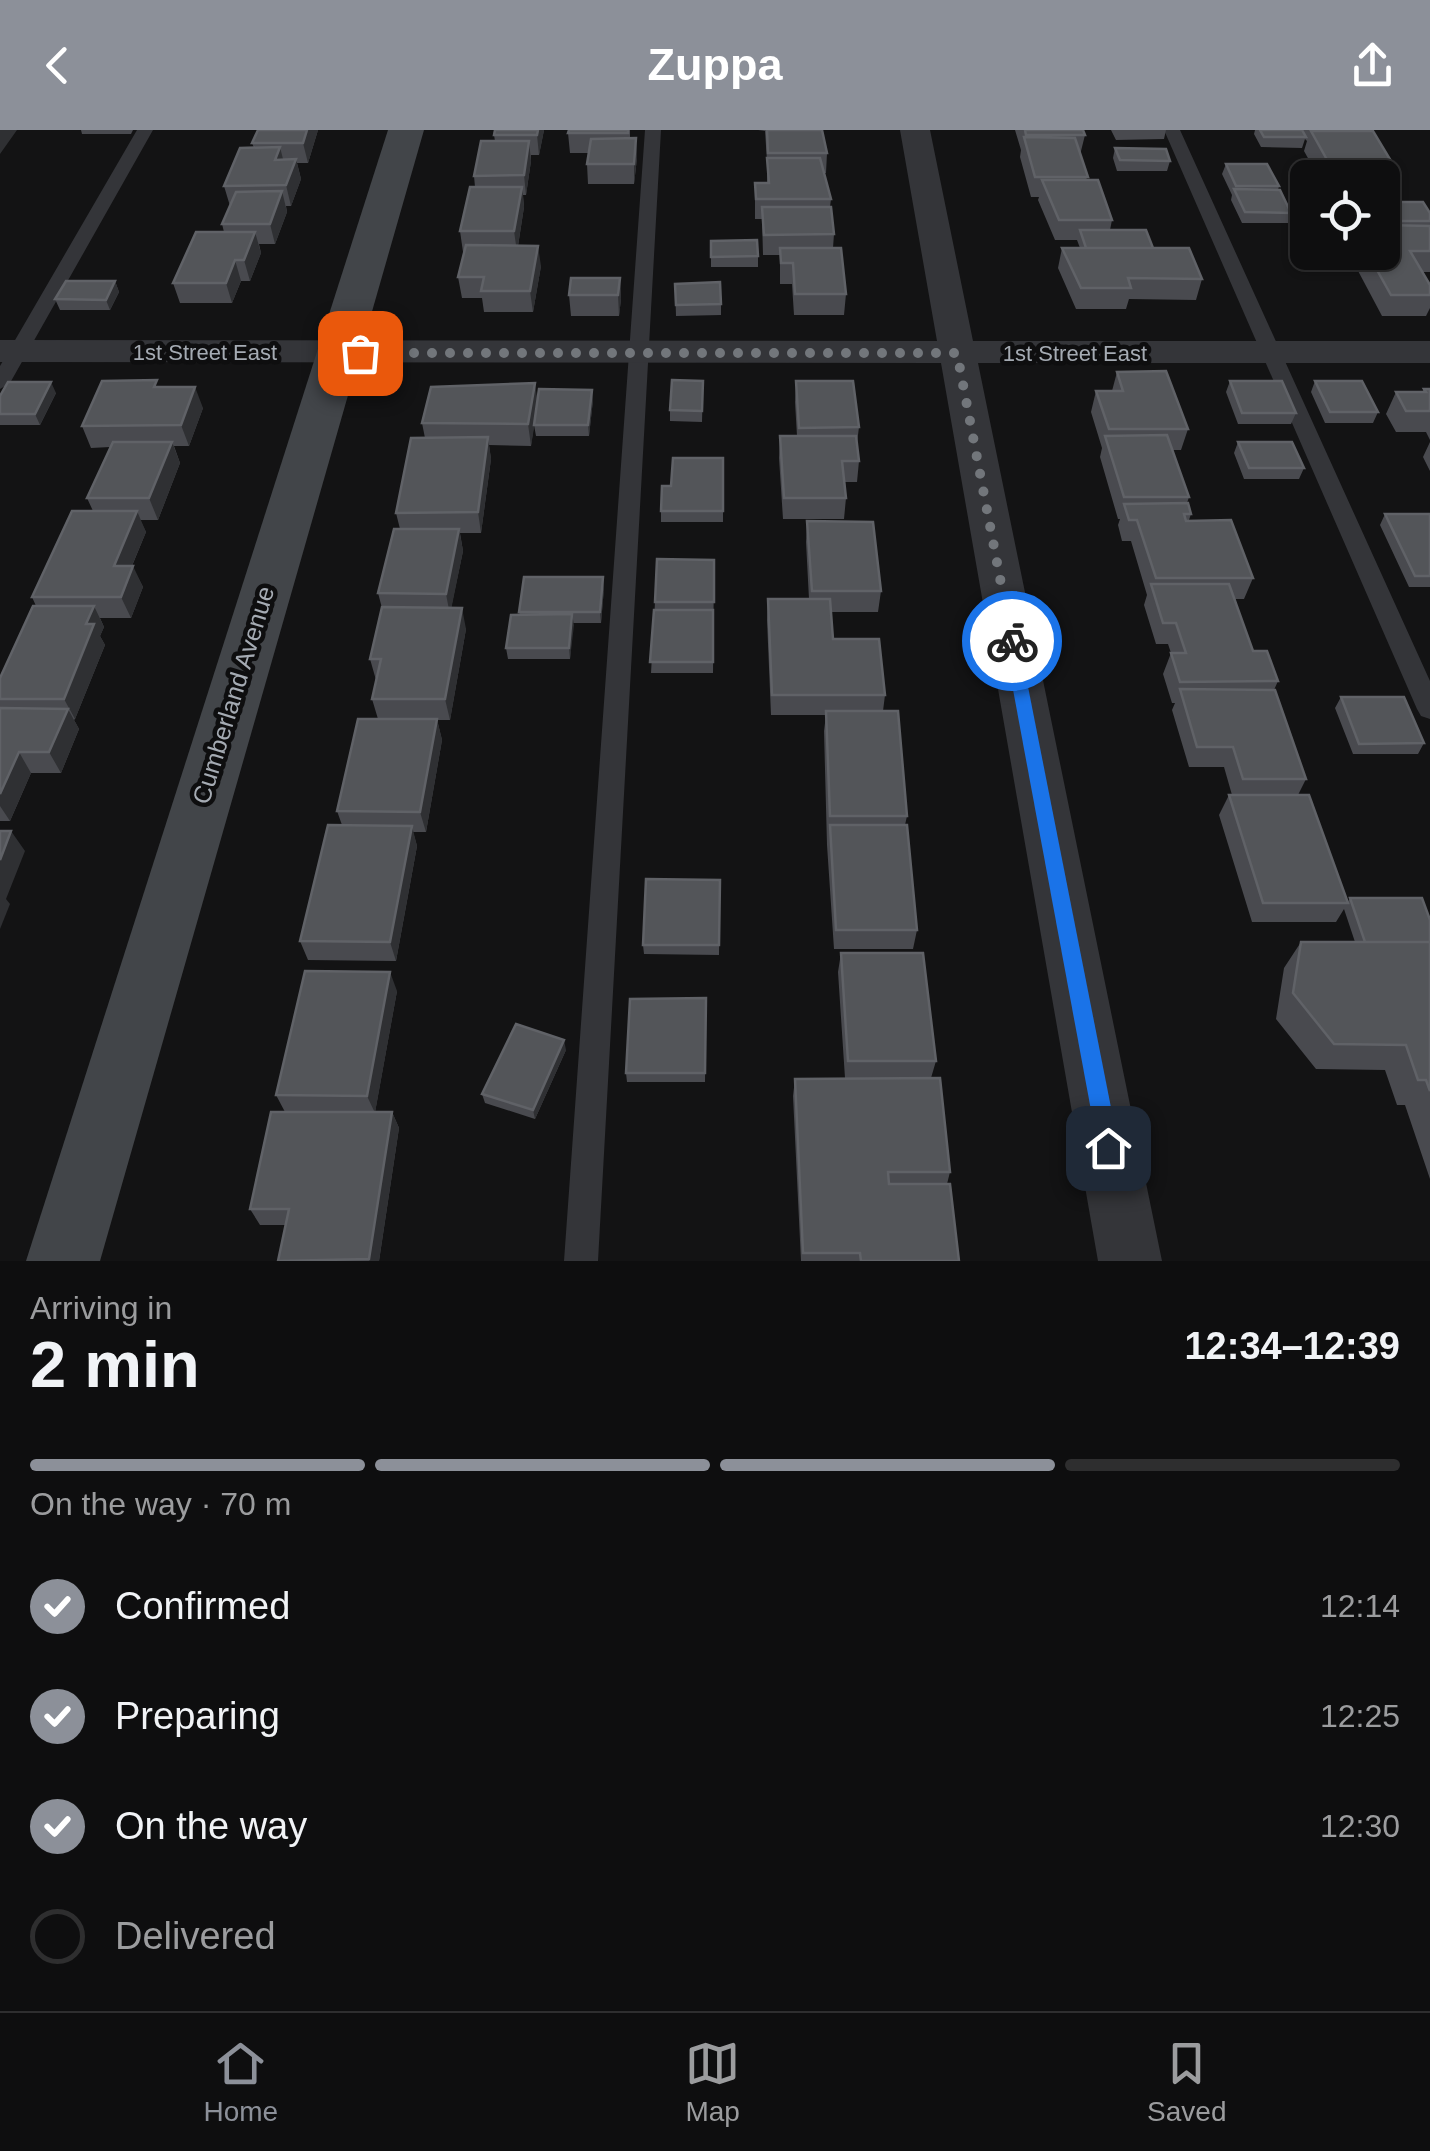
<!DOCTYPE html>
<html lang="en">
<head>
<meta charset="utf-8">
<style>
	body { margin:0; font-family:Arial,sans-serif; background:#1c1c1d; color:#f1f3f6; height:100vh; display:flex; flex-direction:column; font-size:38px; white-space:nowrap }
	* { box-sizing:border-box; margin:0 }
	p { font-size:32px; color:#9b9c9e }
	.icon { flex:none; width:55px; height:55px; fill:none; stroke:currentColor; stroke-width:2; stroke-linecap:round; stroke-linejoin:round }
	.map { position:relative; height:1131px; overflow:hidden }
	.details { display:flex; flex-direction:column; background:#0e0e0f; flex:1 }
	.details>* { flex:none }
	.buttons { position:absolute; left:1290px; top:30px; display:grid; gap:20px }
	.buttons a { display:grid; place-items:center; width:110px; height:110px; border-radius:15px; background:#0e0e0f; box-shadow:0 2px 8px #0004,0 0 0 2px #2e2e2f; font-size:50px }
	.pin { position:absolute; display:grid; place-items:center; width:85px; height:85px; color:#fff; margin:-42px; border-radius:20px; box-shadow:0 5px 15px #0006 }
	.courier { position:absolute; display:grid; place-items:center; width:100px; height:100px; margin:-50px; border:8px solid #1a73e8; border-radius:50%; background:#fff; color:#222; box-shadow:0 2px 12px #0007 }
	.headline em { font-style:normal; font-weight:600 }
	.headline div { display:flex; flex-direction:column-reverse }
	.headline { display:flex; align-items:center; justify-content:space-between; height:170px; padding:0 30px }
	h1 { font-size:65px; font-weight:600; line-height:75px }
	.bar { display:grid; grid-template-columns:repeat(4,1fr); gap:15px 10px; align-content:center; height:120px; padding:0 30px }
	.bar i { height:12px; border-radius:8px; background:#2e2e2f }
	.bar .selected { background:#8c9099 }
	.bar p { grid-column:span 4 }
	ol { padding:0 30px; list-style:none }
	li { display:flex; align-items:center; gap:30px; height:110px }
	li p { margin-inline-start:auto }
	li .icon { padding:10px; border-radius:50%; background:#8c9099; color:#fff; stroke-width:4 }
	li:last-child { color:#9b9c9e }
	li i { width:55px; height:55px; border:5px solid #2e2e2f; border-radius:50% }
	header { display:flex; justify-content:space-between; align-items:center; height:130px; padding:0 30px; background:#8c9099; color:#fff; font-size:45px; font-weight:600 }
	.tabs { display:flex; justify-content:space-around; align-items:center; height:140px; border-top:2px solid #2e2e2f; background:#0e0e0f; font-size:28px; color:#9b9c9e }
	.tabs a { display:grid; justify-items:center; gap:5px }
	.tabs .selected { color:#8c9099 }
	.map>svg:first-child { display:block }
</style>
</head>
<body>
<header><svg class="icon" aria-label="back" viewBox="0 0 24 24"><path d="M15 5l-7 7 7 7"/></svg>Zuppa<svg class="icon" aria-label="share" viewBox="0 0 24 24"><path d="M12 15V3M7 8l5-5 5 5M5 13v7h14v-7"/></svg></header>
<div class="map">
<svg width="1430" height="1131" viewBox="0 0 1430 1131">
	<rect width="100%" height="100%" fill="#131314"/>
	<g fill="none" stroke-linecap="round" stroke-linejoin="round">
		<path fill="#343539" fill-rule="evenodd" d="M137 0H153L10 253 0 259V236Z
			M645 0H661L598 1131H564Z
			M1164 0H1180L1430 551V589L1421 586 1417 579Z"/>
		<path fill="#343539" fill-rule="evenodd" d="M900 0H930L973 211H1430V233H978L1162 1131H1098L941 233 0 232V210L937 211Z"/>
		<path fill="#424549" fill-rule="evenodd" d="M388 0H424L100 1131H26Z"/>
	</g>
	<path fill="#494a4f" d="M81 0H133L131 4H82Z
		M258 0H318L308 33H297L301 49 291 76H286L287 82 275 114H259L261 123 250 151H241L232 173H180L173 153 224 102 222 94 230 76 224 56 254 18 252 13Z
		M544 0 539 25H531V31L526 65H523L524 77 518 116 541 136 533 182H484L482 168H462L458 147 464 122H463L460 101 475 57 474 46 495 11 494 5Z
		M630 0V8H636L637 28 634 54H588L587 34 589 23H570L568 3Z
		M758 0H822L827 23 826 43H824L831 69 830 77 834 104 833 118 846 164 844 185H794L792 154H780V125H763L762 89H755V53H767V31L765 1Z
		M1015 0H1083L1085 5 1080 25 1087 50 1112 90 1110 100 1153 118 1202 149 1196 170 1129 169 1126 179H1076L1058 138 1062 118H1080L1077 110H1055L1038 70 1039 67H1031L1020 27 1021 20Z
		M1111 0H1166L1164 9 1116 10Z
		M1255 0H1363L1362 1 1394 36 1386 56H1382V48H1319L1304 21 1307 11 1305 9 1302 18 1261 17 1254 4Z
		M1115 18 1170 31 1167 41H1117L1113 28Z
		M1226 34 1279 56 1278 60 1291 83 1288 93H1242L1231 70 1232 65 1222 44Z
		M1382 72 1430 83V142H1422L1430 155V178L1426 186H1382L1348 122H1382Z
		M711 111 758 126V137H711Z
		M620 148 621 169 619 186H571L569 165Z
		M115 151 119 162 110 180H60L55 169Z
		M675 154 721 174V185L676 186Z
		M1117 242 1188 299 1181 320H1172L1189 367 1187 373 1191 384 1189 390 1253 448 1244 469H1235L1253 521 1278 551 1274 560 1306 649 1298 665 1348 772 1350 768 1430 790V1049L1405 975H1397L1385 940 1316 939 1276 889 1284 838 1301 812H1355L1344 779 1336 792H1252L1219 685 1229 665H1232L1224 637H1189L1172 580 1175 573H1172L1163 544 1171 523 1168 514H1156L1144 475 1147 465 1131 411H1122L1118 395 1120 389H1118L1100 327 1102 318 1091 282 1096 261H1112Z
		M703 251 702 292 670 291V280Z
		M796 251 859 297 857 313 859 331 857 352H845L846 368 844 389H783L779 328 780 306H797L795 272Z
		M1230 251 1296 283 1291 294H1238L1226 262Z
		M1315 251 1378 282 1373 293H1325L1311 262Z
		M159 257 203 278 189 316H174L180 333 158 390H140L146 402 132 436 143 457 131 488H100L104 497 100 506 105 515 75 589 74 590 79 599 61 643H31L10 691H0V548L36 476 32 467 93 381 87 368 110 317 91 318 82 296Z
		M1424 259H1430V310L1426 302H1396L1386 284 1396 262H1422Z
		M56 263 40 295H0V266Z
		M593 270 589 306H536L534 295 531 316 489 315 491 329 481 403H460L463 421 451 478 466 499 450 590H437L442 610 426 702H413L417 716 396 831 308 830 300 811 342 695 337 681 378 589 372 569 376 550 370 529 382 478 378 463 400 399 396 383 425 308 422 293 537 272Z
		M1238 312 1304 338 1299 349H1244L1234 323Z
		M1430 312V341L1423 327Z
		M723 328V392H661V381Z
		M1385 384H1430V457H1409L1380 395Z
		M807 391 881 461 878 482H831L833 509 885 565 883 581 907 686 905 695 917 800 913 819H834L827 715 824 601 826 585H771L767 490 768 469H809L806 412Z
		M714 430 713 543H651L655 472Z
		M604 458 601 493H573L570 529H508L506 518 520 485 519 482Z
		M1341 567 1424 613 1418 624H1353L1335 578Z
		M720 750 719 825 644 824 643 815Z
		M841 823 936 931 931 948 950 1042 947 1054 959 1131H801L793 966 795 949 845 948 838 842Z
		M397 861 375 982H392L399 998 379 1131H278L286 1095H260L250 1079 285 982 276 965Z
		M706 868 705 952H627L626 943Z
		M566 920 535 989 485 973 482 964Z"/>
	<path fill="#2f3033" d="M0 0H17L0 24Z
		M307 0H318L308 33 303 13Z
		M538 0H544L539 25 537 5Z
		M636 8 637 28 634 54V34Z
		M529 11 531 31 526 65 524 45Z
		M280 17 285 37 275 30Z
		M296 29 301 49 291 76 286 55Z
		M522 57 524 77 517 122 514 101Z
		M282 61 287 82 275 114 270 94Z
		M255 102 261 123 250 151 244 130Z
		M538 116 541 136 533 182 530 161Z
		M235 130 241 151 232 173 226 153Z
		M620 148 621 169 619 186 618 165Z
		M115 151 119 162 110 180 106 170Z
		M51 252 56 263 40 295 35 284Z
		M535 253 538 274 531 316 528 294Z
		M195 257 203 278 189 316 181 295Z
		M592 260 593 270 589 306 588 295Z
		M488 307 491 329 481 403 478 382Z
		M172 312 180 333 158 390 149 368Z
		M137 381 146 402 123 457 114 436Z
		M459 399 463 421 450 485 446 464Z
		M133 436 143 457 131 488 121 467Z
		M603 447 604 458 601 493 600 482Z
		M94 476 104 497 100 506 105 515 75 589 64 569 86 494Z
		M462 478 466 499 450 590 445 569Z
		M572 484 574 495 570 529 569 518Z
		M68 579 79 599 61 643 49 622Z
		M437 589 442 610 426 702 420 682Z
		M19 622 31 643 10 691 0 676V664Z
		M412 696 417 716 396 831 390 812Z
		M11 701 25 721 6 769 10 774 0 799V730Z
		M390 842 397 861 375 983 367 966Z
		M564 910 566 920 535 989 533 980Z
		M392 982 399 998 379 1131H369Z"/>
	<path fill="#535559" stroke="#606267" stroke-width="2.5" d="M258 0H307L303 13H252Z
		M495 0H538L537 5H494Z
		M569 0H628V3H568Z
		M767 0H822L827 23H768Z
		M1025 0H1083L1085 5H1026Z
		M1260 0H1302L1306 7H1264Z
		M1311 1H1373L1394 36 1330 35Z
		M1024 7 1075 8 1088 47H1035Z
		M636 8 634 34H587L591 9Z
		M481 11H529L524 45 474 46Z
		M280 17 275 30 296 29 286 55 224 56 240 18Z
		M1115 18 1166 19 1170 31 1120 30Z
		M767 28H820L831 69H756L755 53H769Z
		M1226 34H1267L1279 56H1236Z
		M1042 50H1098L1112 90H1059Z
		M470 57H522L514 101H460Z
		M1234 59 1280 60 1291 83 1245 82Z
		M282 61 270 94H222L236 62Z
		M1382 72H1423L1430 83V91H1382Z
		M762 77H831L834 104 764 105Z
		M1382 95 1430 96V121H1410L1430 155V165H1391L1367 122H1382Z
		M1080 100H1146L1153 118H1086Z
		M196 102H255L244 130H235L226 153H173Z
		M757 110 758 126 711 127V111Z
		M466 115 538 116 530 161H481L484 147H458Z
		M780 118H841L846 164H795L793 133H781Z
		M1062 118H1189L1202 149 1128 148 1131 158H1081Z
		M571 148H620L618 165H569Z
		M66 151H115L106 170 55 169Z
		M720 152 721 174 676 175 675 154Z
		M1166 241 1188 299H1109L1096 261H1123L1117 242Z
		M157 250 154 257H195L181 295 82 296 102 251Z
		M672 250 703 251 702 281 670 280Z
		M796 251H853L859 297 799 298Z
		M1230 251H1282L1296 283H1242Z
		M1315 251H1362L1378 282H1330Z
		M8 252H51L35 284H0V266Z
		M535 253 528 294 422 293 431 257Z
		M539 259 592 260 588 295H534Z
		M1424 259H1430V281H1406L1396 262H1426Z
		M1167 305 1189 367H1124L1105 306Z
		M780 306H856L859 331H842L846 368H784Z
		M488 307 478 382 396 383 411 308Z
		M113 312H172L149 368H87Z
		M1238 312H1292L1304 338H1249Z
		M673 328H723V381H661L662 356H671Z
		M1188 373 1191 384H1184L1186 391 1231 390 1253 448H1156L1137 390H1129L1124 374Z
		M72 381H137L114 436H133L121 467H32Z
		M1385 384H1430V446H1415Z
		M807 391 873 392 881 461H812Z
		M394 399H459L446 464 378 463Z
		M657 429 714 430V472H655Z
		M524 447H603L600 482H519Z
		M1151 454H1229L1253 521H1267L1278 551 1180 552 1171 523H1186L1176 493H1163Z
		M768 469H830L833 509H879L885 565H772Z
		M33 476H94L86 494H94L64 569H0V548Z
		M382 477 462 478 445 569H372L381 529H370Z
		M654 480H713V532H650Z
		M572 484 569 518H506L511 485Z
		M1180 559 1275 560 1306 649H1243L1233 617H1197Z
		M1341 567H1404L1424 613 1359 614Z
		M0 578 68 579 49 622H19L0 664Z
		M826 581H898L907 686H830Z
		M358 589H437L420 682 337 681Z
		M1229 665H1309L1348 773H1263Z
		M328 695 412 696 390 812 300 811Z
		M830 695H907L917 800H836Z
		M0 701H11L0 730Z
		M646 749 720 750 719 815H643Z
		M1350 768H1422L1430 790V812H1365Z
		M1301 812H1430V961L1426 950H1418L1406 915 1334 914 1293 863Z
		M841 823H923L936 931H848Z
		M305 841 390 842 367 966 276 965Z
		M706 868 705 943H626L630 869Z
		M516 894 564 910 533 980 482 964Z
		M940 948 950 1042H888L889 1054H950L959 1131H861L860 1123H803L795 949Z
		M271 982H392L369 1129 278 1131 289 1079H250Z"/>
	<path fill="#1a73e8" d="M1012 506 1019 511 1119 1018 1108 1028 1098 1018 1004 511Z"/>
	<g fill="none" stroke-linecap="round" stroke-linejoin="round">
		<path stroke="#72767b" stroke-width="10" stroke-dasharray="0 18" d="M360 223H957L1012 511"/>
	</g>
	<g text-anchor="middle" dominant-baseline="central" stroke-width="9" stroke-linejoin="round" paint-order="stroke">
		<g font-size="22" fill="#a5abb3" stroke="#0e0e0f">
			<text x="205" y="222">1st Street East</text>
			<text x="1075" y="223">1st Street East</text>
		</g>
		<g font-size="25" fill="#a5abb3" stroke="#0e0e0f">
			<text transform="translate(233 565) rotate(-73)">Cumberland Avenue</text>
		</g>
	</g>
</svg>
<div class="buttons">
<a><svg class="icon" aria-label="locate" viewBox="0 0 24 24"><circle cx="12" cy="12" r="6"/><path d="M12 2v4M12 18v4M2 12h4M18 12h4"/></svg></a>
</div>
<div class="pin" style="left:360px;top:223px;background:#ea580c"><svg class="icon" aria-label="bag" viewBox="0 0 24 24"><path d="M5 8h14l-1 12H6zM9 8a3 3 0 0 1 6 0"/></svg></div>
<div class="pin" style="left:1108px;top:1018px;background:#1f2937"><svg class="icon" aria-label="home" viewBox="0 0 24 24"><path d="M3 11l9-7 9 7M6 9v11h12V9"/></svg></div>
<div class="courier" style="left:1012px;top:511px"><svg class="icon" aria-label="bike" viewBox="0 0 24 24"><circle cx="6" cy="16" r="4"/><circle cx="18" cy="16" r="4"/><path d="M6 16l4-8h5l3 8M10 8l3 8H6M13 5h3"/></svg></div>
</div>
<section class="details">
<div class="headline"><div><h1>2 min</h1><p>Arriving in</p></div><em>12:34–12:39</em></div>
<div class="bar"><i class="selected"></i><i class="selected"></i><i class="selected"></i><i></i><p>On the way · 70 m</p></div>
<ol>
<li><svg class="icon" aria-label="check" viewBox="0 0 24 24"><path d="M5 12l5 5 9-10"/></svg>Confirmed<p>12:14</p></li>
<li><svg class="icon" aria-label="check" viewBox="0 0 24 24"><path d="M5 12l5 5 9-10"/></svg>Preparing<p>12:25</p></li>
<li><svg class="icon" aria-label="check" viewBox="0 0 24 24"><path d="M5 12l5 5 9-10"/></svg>On the way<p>12:30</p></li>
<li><i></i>Delivered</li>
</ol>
</section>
<nav class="tabs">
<a class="selected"><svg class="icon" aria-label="home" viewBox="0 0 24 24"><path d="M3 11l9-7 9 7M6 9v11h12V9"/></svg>Home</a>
<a><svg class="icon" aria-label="map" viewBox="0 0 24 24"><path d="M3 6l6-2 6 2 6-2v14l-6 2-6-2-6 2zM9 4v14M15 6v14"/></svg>Map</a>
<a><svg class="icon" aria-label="saved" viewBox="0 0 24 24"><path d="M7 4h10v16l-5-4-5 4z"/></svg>Saved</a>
</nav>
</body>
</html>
